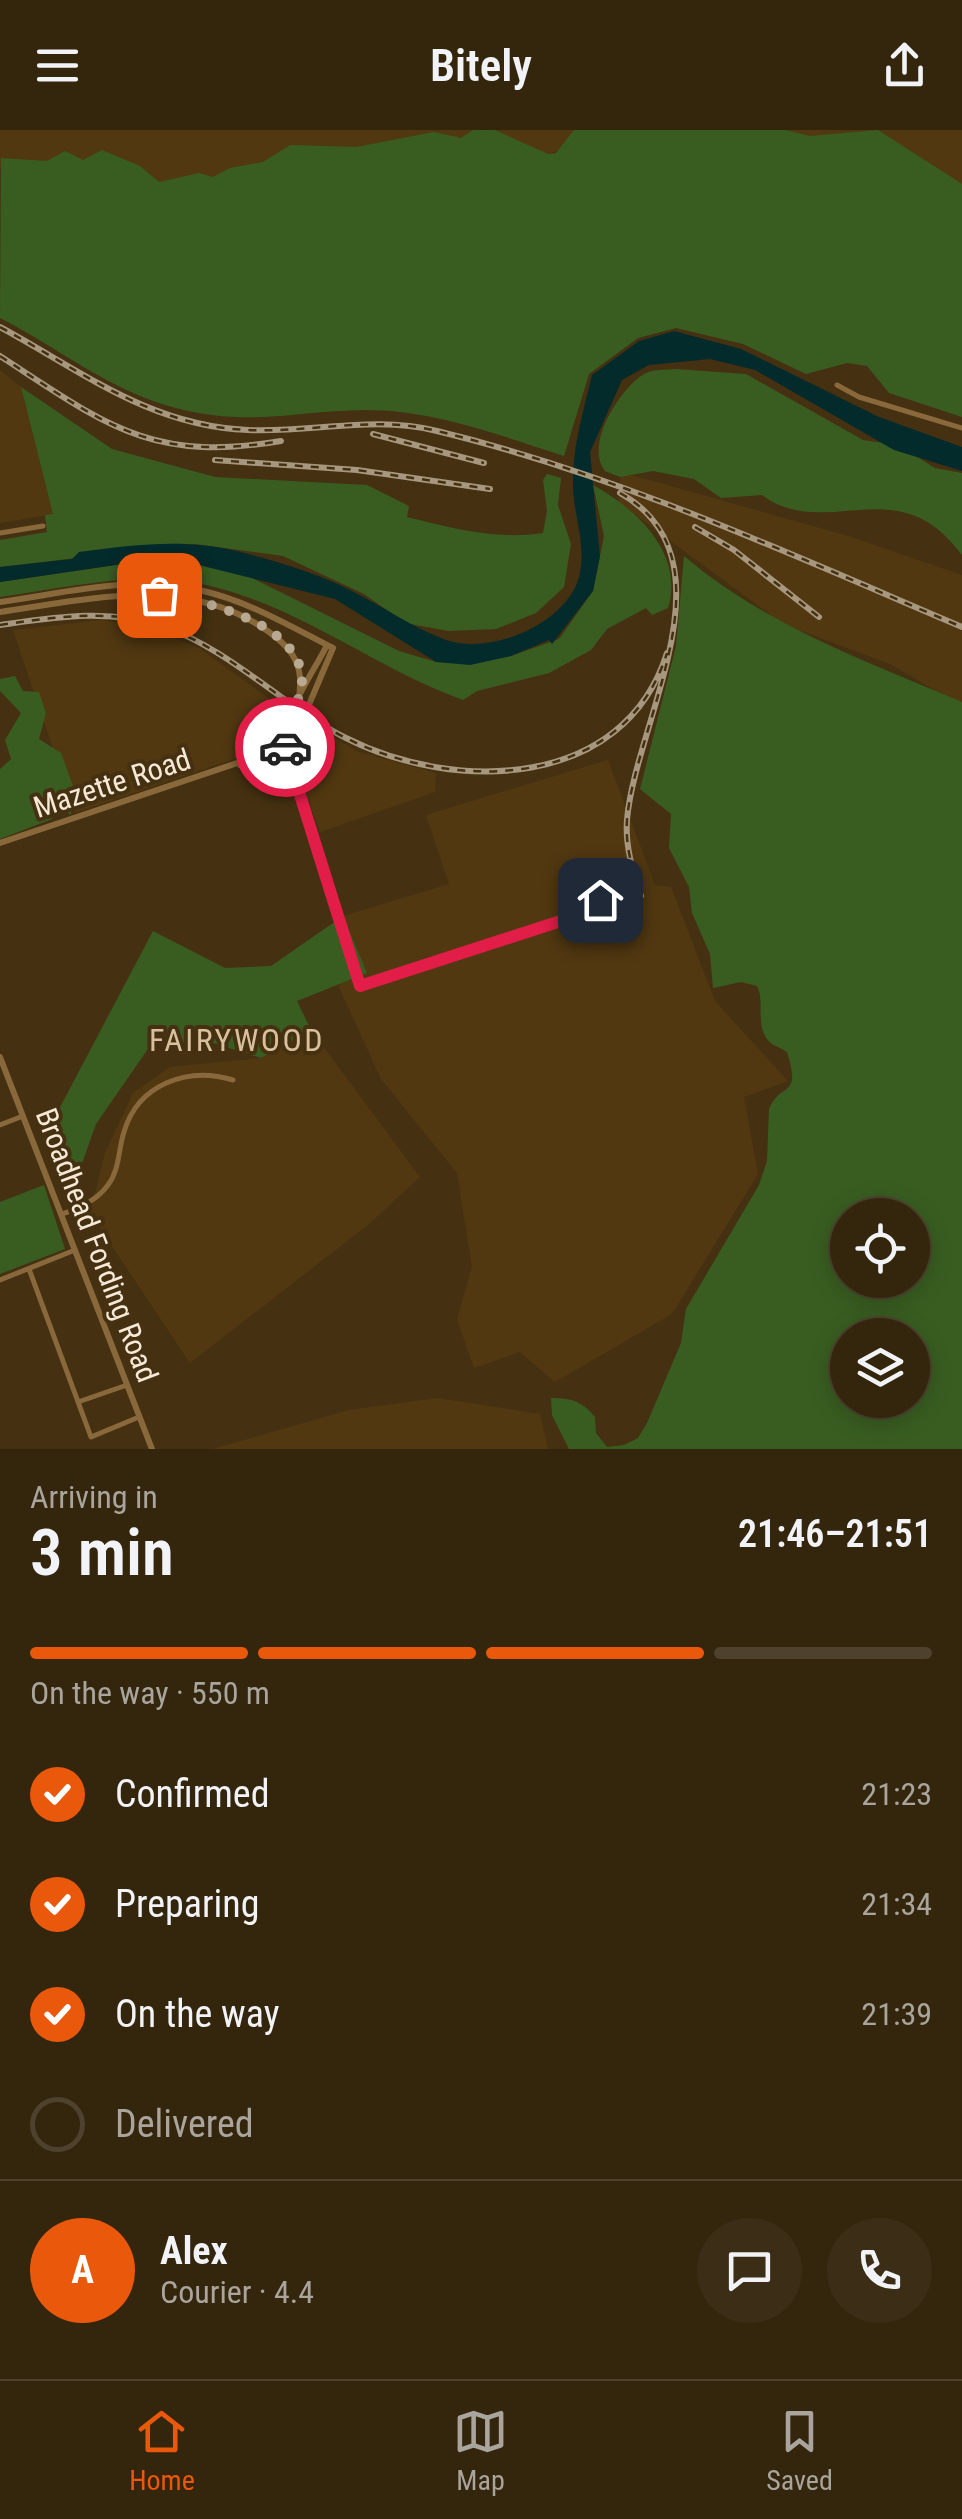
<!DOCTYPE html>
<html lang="en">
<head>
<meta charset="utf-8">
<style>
	body { margin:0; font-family:"Roboto Condensed",sans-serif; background:#3c2d16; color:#f1f3f6; height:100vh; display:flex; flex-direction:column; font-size:38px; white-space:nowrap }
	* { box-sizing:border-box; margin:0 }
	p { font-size:32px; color:#a9a59d }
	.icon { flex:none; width:55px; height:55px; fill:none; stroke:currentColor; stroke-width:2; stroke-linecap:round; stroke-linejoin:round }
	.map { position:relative; height:1319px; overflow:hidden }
	.drawer { display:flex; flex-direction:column; background:#34250d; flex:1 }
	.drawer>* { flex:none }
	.buttons { position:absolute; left:830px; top:1068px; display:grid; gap:20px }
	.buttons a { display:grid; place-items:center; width:100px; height:100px; border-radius:50%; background:#34250d; box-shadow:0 5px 25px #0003,0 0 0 2px #4e422e; font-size:50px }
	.pin { position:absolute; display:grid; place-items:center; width:85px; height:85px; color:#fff; margin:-42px; border-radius:20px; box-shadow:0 5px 15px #0006 }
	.courier { position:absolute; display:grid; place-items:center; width:100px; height:100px; margin:-50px; border:8px solid #e11d48; border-radius:50%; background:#fff; color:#222; box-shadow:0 2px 12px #0007 }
	.summary em { font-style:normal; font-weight:600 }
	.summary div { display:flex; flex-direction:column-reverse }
	.summary { display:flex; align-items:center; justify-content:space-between; height:170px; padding:0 30px }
	h1 { font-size:65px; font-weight:600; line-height:75px }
	.bar { display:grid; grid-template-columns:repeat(4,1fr); gap:15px 10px; align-content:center; height:120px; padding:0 30px }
	.bar i { height:12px; border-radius:8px; background:#4e422e }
	.bar .selected { background:#ea580c }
	.bar p { grid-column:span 4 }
	.line { display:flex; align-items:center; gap:25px; padding:0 30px; border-top:2px solid #4e422e }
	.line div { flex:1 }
	.round { display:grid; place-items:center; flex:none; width:105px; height:105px; border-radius:52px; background:#3c2d16 }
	ol { padding:0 30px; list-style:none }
	li { display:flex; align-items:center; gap:30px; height:110px }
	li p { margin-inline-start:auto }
	li .icon { padding:10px; border-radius:50%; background:#ea580c; color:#fff; stroke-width:4 }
	li:last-child { color:#a9a59d }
	li i { width:55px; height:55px; border:5px solid #4e422e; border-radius:50% }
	header { display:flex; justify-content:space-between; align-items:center; height:130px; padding:0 30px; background:#34250d; font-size:45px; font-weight:600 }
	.tabs { display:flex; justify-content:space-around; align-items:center; height:140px; border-top:2px solid #4e422e; background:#34250d; font-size:28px; color:#a9a59d }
	.tabs a { display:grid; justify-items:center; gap:5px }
	.tabs .selected { color:#ea580c }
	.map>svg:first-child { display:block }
</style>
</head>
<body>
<header><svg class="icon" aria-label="menu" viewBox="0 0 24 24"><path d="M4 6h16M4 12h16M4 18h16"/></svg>Bitely<svg class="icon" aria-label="share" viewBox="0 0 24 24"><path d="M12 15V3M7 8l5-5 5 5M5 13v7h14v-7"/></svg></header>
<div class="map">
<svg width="962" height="1319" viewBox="0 0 962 1319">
	<rect width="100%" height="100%" fill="#453111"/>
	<path fill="#513811" d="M0 0H640L123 132 0 38Z
		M757 0H962V104Z
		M0 240 21 257 53 384 0 393Z
		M621 342 848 406 962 445V576L890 534 783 494 618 372Z
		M102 490 149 498 199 518 285 580 359 622 436 643 435 662 320 702 300 646 275 615 75 683 13 500Z
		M608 630 655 755 671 757 715 871 788 951 744 967 758 1044 672 1184 555 1252 520 1222 474 1238 457 1189 472 1137 457 1043 381 949 338 855 366 843 343 786 449 754 426 685Z
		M311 900 420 1047 368 1095 190 1233 90 1083 105 1023 133 963 170 937 261 928Z
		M437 1268 540 1284 548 1319H213L349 1280Z"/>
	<path fill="#395d21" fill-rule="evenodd" d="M473 0H495L548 24 556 23 574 0H785L810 6 878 0 962 54V287L889 263 867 236 847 233 806 244 743 214 676 198 638 208 589 244 564 326C499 305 434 280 365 280 294 281 249 297 176 278 110 261 59 218 0 188L1 28 47 31 65 21 83 30 102 20 140 36 159 52 199 43 213 47 230 38 263 32 290 15 356 17 434 2 461 8Z
		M675 239 746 244 863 310 898 315 935 338 962 343V425C897 336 827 413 762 365L721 368 694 349 653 341 620 347 605 341C584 314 620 259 644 244 652 239 665 240 675 239Z
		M21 257 112 319 215 347 367 355 409 376 407 387C454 399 497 410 543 403L547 381 543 350 547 344 561 348 558 375 571 414 564 457 536 483 496 499 448 501 405 493 364 464 283 426 195 414 0 437V410L47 402 45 385 53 384Z
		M593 355C635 378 685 423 668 478L652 485 646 478 607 499 591 520 549 543 477 561 463 570C366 535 281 461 175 450 117 445 57 459 0 467V452L129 433 179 430 248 446 399 521 436 532 511 526 559 509 593 461 604 406Z
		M684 426C765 495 865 531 962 572V1319H569L552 1285 551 1268C571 1268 582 1271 595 1287L596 1303 607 1317 624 1315 638 1308 647 1293 681 1213 686 1179 759 1055 767 1031 769 979C781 951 802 969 787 922 783 919 777 917 772 914 753 899 766 873 757 856L741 852 713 858 710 824 692 783 689 757 669 718 671 684 640 659 676 516ZM848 1085H912V1150H848ZM848 1205H912V1270H848Z
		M15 546 23 561 39 562 46 583 39 609 61 623 78 670 70 685 54 669 52 689 0 709V639L11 629 5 610 21 583 0 561V549Z
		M343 786 367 843 297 871 311 900 261 928 204 910 150 916 96 994 70 1067 47 1002 153 801 225 838 271 836Z
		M44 1055 65 1119 0 1144V1072Z"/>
	<path fill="#032b2b" d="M674 201 741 219 879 287 962 317V341L894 320 755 240 710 229 649 235 622 250 590 322 600 426 593 461 552 514 549 510 511 526 470 535 436 532 335 469 179 430 129 433 0 452V437L72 429 79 422C133 415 184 408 237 421 275 431 318 443 352 461 384 477 413 498 446 510 491 526 567 493 579 447 587 415 574 388 573 357 572 318 583 283 592 245L639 211Z"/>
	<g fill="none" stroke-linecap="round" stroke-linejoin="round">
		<path stroke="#89693b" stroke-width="5" d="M837 255 859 267 962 298
			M0 403 43 396
			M288 625 361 856 570 787 600 770
			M0 995 23 986
			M62 1084C80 1078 96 1071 108 1055 120 1039 118 1020 124 1002 138 954 188 936 233 950
			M29 1139 91 1307 139 1287
			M0 1150 75 1120
			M78 1272 127 1255"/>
		<path stroke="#89693b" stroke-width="6" d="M0 472C65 463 134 445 199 460 246 470 290 496 333 518L288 624
			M0 482C89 469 189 444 269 502 296 521 305 539 298 573
			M287 624C277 590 312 546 327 515
			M240 635 278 633 288 624
			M0 713 264 624H288
			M0 927 152 1319"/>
		<defs>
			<path id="rail" d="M0 197C83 242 150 296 248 300 312 303 374 285 437 301 619 345 790 424 962 497
				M0 226C105 294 150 333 281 311
				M373 304 484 333
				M215 330 357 340 490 359
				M620 363C738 429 635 592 627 690 625 717 633 741 641 766
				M695 397 734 420 819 487
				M0 495C56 487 110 478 165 497 232 521 283 576 346 608 455 663 624 660 667 523"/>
		</defs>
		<use href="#rail" stroke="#a7977f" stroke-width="6"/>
		<use href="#rail" stroke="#453111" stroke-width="2.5" stroke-dasharray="8" stroke-linecap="butt"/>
	</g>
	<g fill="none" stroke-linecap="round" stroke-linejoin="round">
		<path stroke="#b8a992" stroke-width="10" stroke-dasharray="0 18" d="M159 465C203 469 301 494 302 550 302 574 281 593 285 617"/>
		<path stroke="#e11d48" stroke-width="12" d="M285 617 360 856 570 788 600 770"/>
	</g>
	<g text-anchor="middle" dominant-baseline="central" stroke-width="8" stroke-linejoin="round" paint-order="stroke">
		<g font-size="30" fill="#f6e9d7" stroke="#453111">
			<text transform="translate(112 653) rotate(-18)">Mazette Road</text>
			<text transform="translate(97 1115) rotate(69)">Broadhead Fording Road</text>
		</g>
		<g font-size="32" letter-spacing="2.5" fill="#d9c09d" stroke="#453111">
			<text x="237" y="910">FAIRYWOOD</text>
		</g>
	</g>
</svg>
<div class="buttons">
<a><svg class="icon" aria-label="locate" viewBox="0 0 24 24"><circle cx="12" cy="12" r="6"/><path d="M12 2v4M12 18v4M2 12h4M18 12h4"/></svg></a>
<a><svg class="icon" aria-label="layers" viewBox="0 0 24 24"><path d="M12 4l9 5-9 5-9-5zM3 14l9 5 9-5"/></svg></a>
</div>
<div class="pin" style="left:159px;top:465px;background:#ea580c"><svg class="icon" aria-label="bag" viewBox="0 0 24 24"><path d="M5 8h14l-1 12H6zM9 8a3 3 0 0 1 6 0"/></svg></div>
<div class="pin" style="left:600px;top:770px;background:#1f2937"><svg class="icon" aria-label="home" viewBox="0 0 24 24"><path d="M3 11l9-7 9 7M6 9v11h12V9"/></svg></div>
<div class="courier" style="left:285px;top:617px"><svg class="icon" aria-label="car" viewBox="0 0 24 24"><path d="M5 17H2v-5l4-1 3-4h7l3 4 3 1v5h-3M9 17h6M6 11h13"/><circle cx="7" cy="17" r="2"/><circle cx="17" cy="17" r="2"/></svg></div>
</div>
<section class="drawer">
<div class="summary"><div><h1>3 min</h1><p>Arriving in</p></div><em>21:46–21:51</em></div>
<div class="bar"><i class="selected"></i><i class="selected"></i><i class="selected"></i><i></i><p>On the way · 550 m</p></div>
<ol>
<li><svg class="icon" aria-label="check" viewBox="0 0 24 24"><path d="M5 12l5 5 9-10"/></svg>Confirmed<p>21:23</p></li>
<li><svg class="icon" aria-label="check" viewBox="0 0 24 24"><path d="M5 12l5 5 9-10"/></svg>Preparing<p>21:34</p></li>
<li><svg class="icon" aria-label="check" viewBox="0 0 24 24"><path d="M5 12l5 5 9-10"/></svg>On the way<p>21:39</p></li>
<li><i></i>Delivered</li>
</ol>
<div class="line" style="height:180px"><b class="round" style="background:#ea580c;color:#fff">A</b><div><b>Alex</b><p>Courier · 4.4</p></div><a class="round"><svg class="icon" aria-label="chat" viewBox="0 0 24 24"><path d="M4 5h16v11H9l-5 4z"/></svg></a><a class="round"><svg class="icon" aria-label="phone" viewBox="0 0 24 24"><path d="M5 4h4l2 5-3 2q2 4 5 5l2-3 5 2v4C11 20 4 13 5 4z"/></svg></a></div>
</section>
<nav class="tabs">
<a class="selected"><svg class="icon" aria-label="home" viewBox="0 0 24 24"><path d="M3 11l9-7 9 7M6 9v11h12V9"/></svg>Home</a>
<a><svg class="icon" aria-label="map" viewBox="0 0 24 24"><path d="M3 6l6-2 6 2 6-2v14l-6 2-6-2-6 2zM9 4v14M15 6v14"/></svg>Map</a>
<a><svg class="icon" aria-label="saved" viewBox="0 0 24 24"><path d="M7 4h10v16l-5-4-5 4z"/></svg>Saved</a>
</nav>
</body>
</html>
